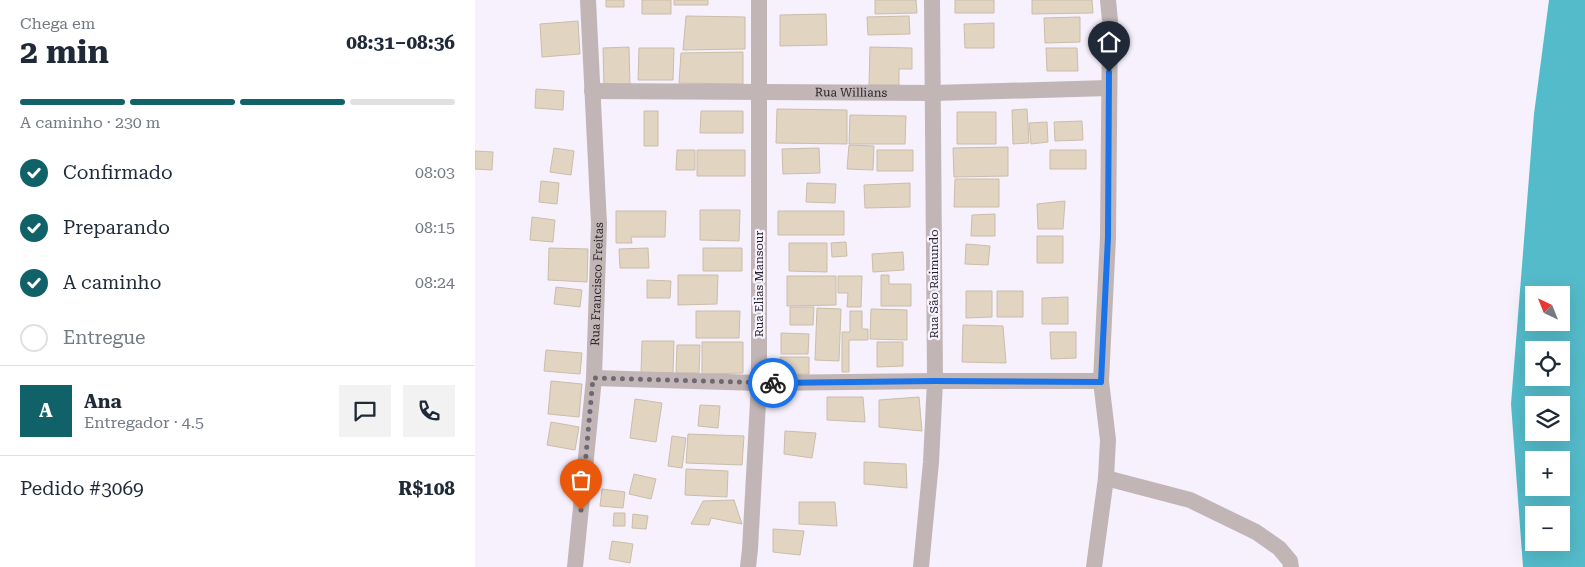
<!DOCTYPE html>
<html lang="pt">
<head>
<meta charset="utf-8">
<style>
	body { margin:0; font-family:"Roboto Serif",serif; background:#f2f2f3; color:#1f2937; height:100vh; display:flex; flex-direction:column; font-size:19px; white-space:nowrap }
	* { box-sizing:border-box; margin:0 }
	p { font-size:16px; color:#747a83 }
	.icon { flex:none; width:28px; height:28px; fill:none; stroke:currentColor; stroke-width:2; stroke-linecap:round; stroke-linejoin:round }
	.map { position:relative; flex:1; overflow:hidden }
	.panel { display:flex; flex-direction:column; background:#fff; width:475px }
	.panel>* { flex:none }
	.needle { width:32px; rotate:317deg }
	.fabs { position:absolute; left:1050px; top:286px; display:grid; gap:10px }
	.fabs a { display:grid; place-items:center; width:45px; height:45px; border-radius:0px; background:#fff; box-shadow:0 5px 20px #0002; font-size:25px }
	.pin { position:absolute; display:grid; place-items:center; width:42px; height:42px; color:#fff; margin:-51px -21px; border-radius:50% 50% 50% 0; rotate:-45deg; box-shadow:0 0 5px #0007 }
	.pin .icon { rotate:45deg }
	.courier { position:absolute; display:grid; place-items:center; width:50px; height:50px; margin:-25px; border:4px solid #1a73e8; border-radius:50%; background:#fff; color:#222; box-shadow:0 1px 6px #0007 }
	.summary em { font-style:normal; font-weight:700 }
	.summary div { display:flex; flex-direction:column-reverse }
	.summary { display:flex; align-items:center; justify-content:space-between; height:85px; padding:0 20px }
	h1 { font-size:32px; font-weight:700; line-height:38px }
	.bar { display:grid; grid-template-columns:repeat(4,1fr); gap:8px 5px; align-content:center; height:60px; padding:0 20px }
	.bar i { height:6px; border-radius:4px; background:#e0e1e3 }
	.bar .current { background:#116169 }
	.bar p { grid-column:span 4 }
	.line { display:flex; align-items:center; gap:12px; padding:0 20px; border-top:1px solid #e0e1e3 }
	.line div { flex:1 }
	.round { display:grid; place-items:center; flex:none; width:52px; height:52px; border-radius:0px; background:#f2f2f3 }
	ol { padding:0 20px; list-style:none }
	li { display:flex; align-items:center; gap:15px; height:55px }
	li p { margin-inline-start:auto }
	li .icon { padding:5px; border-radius:50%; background:#116169; color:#fff; stroke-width:4 }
	li:last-child { color:#747a83 }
	li i { width:28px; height:28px; border:2px solid #e0e1e3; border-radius:50% }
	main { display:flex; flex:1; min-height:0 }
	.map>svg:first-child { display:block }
</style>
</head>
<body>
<main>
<section class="panel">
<div class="summary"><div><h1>2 min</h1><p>Chega em</p></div><em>08:31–08:36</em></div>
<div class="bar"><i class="current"></i><i class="current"></i><i class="current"></i><i></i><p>A caminho · 230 m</p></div>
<ol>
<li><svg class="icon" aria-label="check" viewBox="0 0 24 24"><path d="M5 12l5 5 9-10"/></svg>Confirmado<p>08:03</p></li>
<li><svg class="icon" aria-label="check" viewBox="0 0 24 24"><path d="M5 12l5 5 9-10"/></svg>Preparando<p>08:15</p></li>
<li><svg class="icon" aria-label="check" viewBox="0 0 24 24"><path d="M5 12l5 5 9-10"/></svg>A caminho<p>08:24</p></li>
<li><i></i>Entregue</li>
</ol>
<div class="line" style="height:90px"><b class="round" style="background:#116169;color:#fff">A</b><div><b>Ana</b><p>Entregador · 4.5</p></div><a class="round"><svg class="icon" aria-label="chat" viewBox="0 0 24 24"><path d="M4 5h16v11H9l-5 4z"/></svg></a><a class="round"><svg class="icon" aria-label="phone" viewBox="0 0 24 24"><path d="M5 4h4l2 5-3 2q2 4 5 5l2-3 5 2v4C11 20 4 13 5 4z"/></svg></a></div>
<div class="line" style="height:65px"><div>Pedido #3069</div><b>R$108</b></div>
</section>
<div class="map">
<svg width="1110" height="567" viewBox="0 0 1110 567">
	<rect width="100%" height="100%" fill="#f7f1fe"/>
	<path fill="#54bbca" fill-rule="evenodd" d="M1074 0H1110V567H1048L1036 404 1059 114ZM1059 295H1086V322H1059ZM1059 350H1086V378H1059ZM1059 405H1086V432H1059ZM1059 460H1086V488H1059ZM1059 515H1086V542H1059Z"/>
	<path fill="#e1d4c0" stroke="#cabdaa" d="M131 0H149V7H131Z
		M167 0H196V14H167Z
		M199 0H233V5H199Z
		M400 0H441L442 13 400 14Z
		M480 0H519V13H480Z
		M557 0H617L618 13 557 14Z
		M351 14 352 45 305 46V15Z
		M211 16 270 17V49L208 50Z
		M434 16 435 34 393 35 392 17Z
		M605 17V42L570 43 569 18Z
		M103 21 105 54 67 57 65 24Z
		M519 23V48H490L489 24Z
		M154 47 155 86 129 87 128 48Z
		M395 47 437 48V69H424V85H394Z
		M164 48H199L198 80H163Z
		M571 48H602L603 71H572Z
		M268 52V84L204 83 206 53Z
		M61 89 89 91 88 110 60 108Z
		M302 109 372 110V144L301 143Z
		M552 109 554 143 538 144 537 110Z
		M169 111H183V146H169Z
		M226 111H268V133H225Z
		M482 112H521V144H482Z
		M375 115 431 116 430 144H374Z
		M607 121 608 140 580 141 579 122Z
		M572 122 573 142 556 144 554 123Z
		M374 145 399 146 398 170 372 169Z
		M533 147V176L479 177 478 148Z
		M79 148 99 151 96 175 75 172Z
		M344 148 345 173 308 174 307 149Z
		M202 150H220V170H201Z
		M222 150H270V176H222Z
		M402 150H438V171H402Z
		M575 150H611V169H575Z
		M0 151 18 152 17 170 0 169Z
		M480 179H524V207H479Z
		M66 181 84 183 82 204 64 202Z
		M332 183 361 184 360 203 331 202Z
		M435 183V207L390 208 389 185Z
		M590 201 588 229H563L562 204Z
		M225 210H265L264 241 225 240Z
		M141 211H191L190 237H156L157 243H141Z
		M303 211H369V235H303Z
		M520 214V236H496L497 215Z
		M57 217 80 220 78 242 55 240Z
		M562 236H588V263H562Z
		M371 242 372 256 357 257 356 243Z
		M314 243H352V272L314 271Z
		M491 244 515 246 513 265 490 264Z
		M74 248 113 249 112 282 73 280Z
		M173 248 174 268H145L144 249Z
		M228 248H267V271H228Z
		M428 252 429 270 398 272 397 254Z
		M203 275H243L242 304 203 305Z
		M406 275H414V284H436V306H406Z
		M312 276H361V305L312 306Z
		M363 276H387L386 307H372L373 293H363Z
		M172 280 196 281 195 298H172Z
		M81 287 107 290 105 307 79 304Z
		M491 291H517V317L491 318Z
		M522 291H548V317H522Z
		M593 297V324H567V298Z
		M315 307H339L338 325H315Z
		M342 308 366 309 364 361 340 360Z
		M396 309 432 310V340L395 339Z
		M221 311H265L264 338H221Z
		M375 311H387V329H393V340H374V372H367V332H375Z
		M488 325 528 326 531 363 487 362Z
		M575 332H601V358L576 359Z
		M306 333 334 334 333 354H306Z
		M167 341H199L198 373H166Z
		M227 342H268V373L227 374Z
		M402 342H428V366L402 367Z
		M202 345H225L224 373H201Z
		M71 350 107 353 105 374 69 371Z
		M305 357H334V374L306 375Z
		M76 381 107 384 104 417 73 414Z
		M352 397H388L390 422 352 420Z
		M444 397 447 431 404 427V400Z
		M160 399 187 403 181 442 155 438Z
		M225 405 245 406 243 428 223 426Z
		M76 422 104 427 100 450 72 445Z
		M310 431 341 433 337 458 309 454Z
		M213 434 269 436 267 465 211 463Z
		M197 436 211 438 207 468 193 466Z
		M389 462 431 464 432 488 389 484Z
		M211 469 253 471 252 497 210 495Z
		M159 474 181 479 176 499 154 494Z
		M127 489 150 492 148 508 125 506Z
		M259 500 267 524 236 518 234 525 216 524 228 501Z
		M324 502H360L362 526 324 524Z
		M139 513H150V526H138Z
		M158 514 173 516 171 529 157 528Z
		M298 529 329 531 325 555 298 552Z
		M137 541 158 544 155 563 134 559Z"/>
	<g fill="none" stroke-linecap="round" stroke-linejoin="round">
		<g stroke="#c1b5b5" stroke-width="16">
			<path id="s1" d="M117 91 459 93 634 88"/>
			<path d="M119 378 284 383 460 381H626"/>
			<path d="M631 478 715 500 781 532 804 548 815 561 816 567"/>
			<path id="s2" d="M100 567 119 378 124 224 113 0"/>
			<path d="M273 567 275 549 284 383V0"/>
			<path d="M446 567 456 462 460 381 457 0"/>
			<path d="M619 567 631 478 633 440 626 381 633 237 635 21 633 0"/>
		</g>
	</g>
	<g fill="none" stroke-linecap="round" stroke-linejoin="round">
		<path stroke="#6d6872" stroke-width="5" stroke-dasharray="0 9" d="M106 510 118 378 298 383"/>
		<path stroke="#1a73e8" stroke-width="6" d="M298 383 460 381 626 382 633 237 634 72"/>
	</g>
	<g text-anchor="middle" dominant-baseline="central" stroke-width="4.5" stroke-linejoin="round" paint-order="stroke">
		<g font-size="12" fill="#221f27" stroke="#f7f1fe">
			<text stroke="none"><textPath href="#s1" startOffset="259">Rua Willians</textPath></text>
			<text stroke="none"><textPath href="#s2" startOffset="284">Rua Francisco Freitas</textPath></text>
			<text transform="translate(284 284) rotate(-90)">Rua Elias Mansour</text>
			<text transform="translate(459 284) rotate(-90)">Rua São Raimundo</text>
		</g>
	</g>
</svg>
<div class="fabs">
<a><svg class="needle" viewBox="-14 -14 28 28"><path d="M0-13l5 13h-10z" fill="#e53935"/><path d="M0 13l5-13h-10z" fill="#747a83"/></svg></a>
<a><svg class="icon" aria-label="locate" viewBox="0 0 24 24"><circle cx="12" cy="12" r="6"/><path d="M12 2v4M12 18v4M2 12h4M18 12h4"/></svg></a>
<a><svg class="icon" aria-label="layers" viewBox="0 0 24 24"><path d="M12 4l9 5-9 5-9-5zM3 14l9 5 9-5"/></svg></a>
<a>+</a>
<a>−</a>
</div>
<div class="pin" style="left:106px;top:510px;background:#ea580c"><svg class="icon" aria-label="bag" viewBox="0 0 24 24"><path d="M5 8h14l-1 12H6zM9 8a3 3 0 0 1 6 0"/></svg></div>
<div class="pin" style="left:634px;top:72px;background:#1f2937"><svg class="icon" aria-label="home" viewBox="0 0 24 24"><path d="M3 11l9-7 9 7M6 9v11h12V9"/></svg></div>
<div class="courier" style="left:298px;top:383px"><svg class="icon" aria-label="bike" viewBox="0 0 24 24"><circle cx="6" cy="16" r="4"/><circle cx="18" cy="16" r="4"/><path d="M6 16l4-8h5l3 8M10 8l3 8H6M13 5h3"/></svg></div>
</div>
</main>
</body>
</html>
